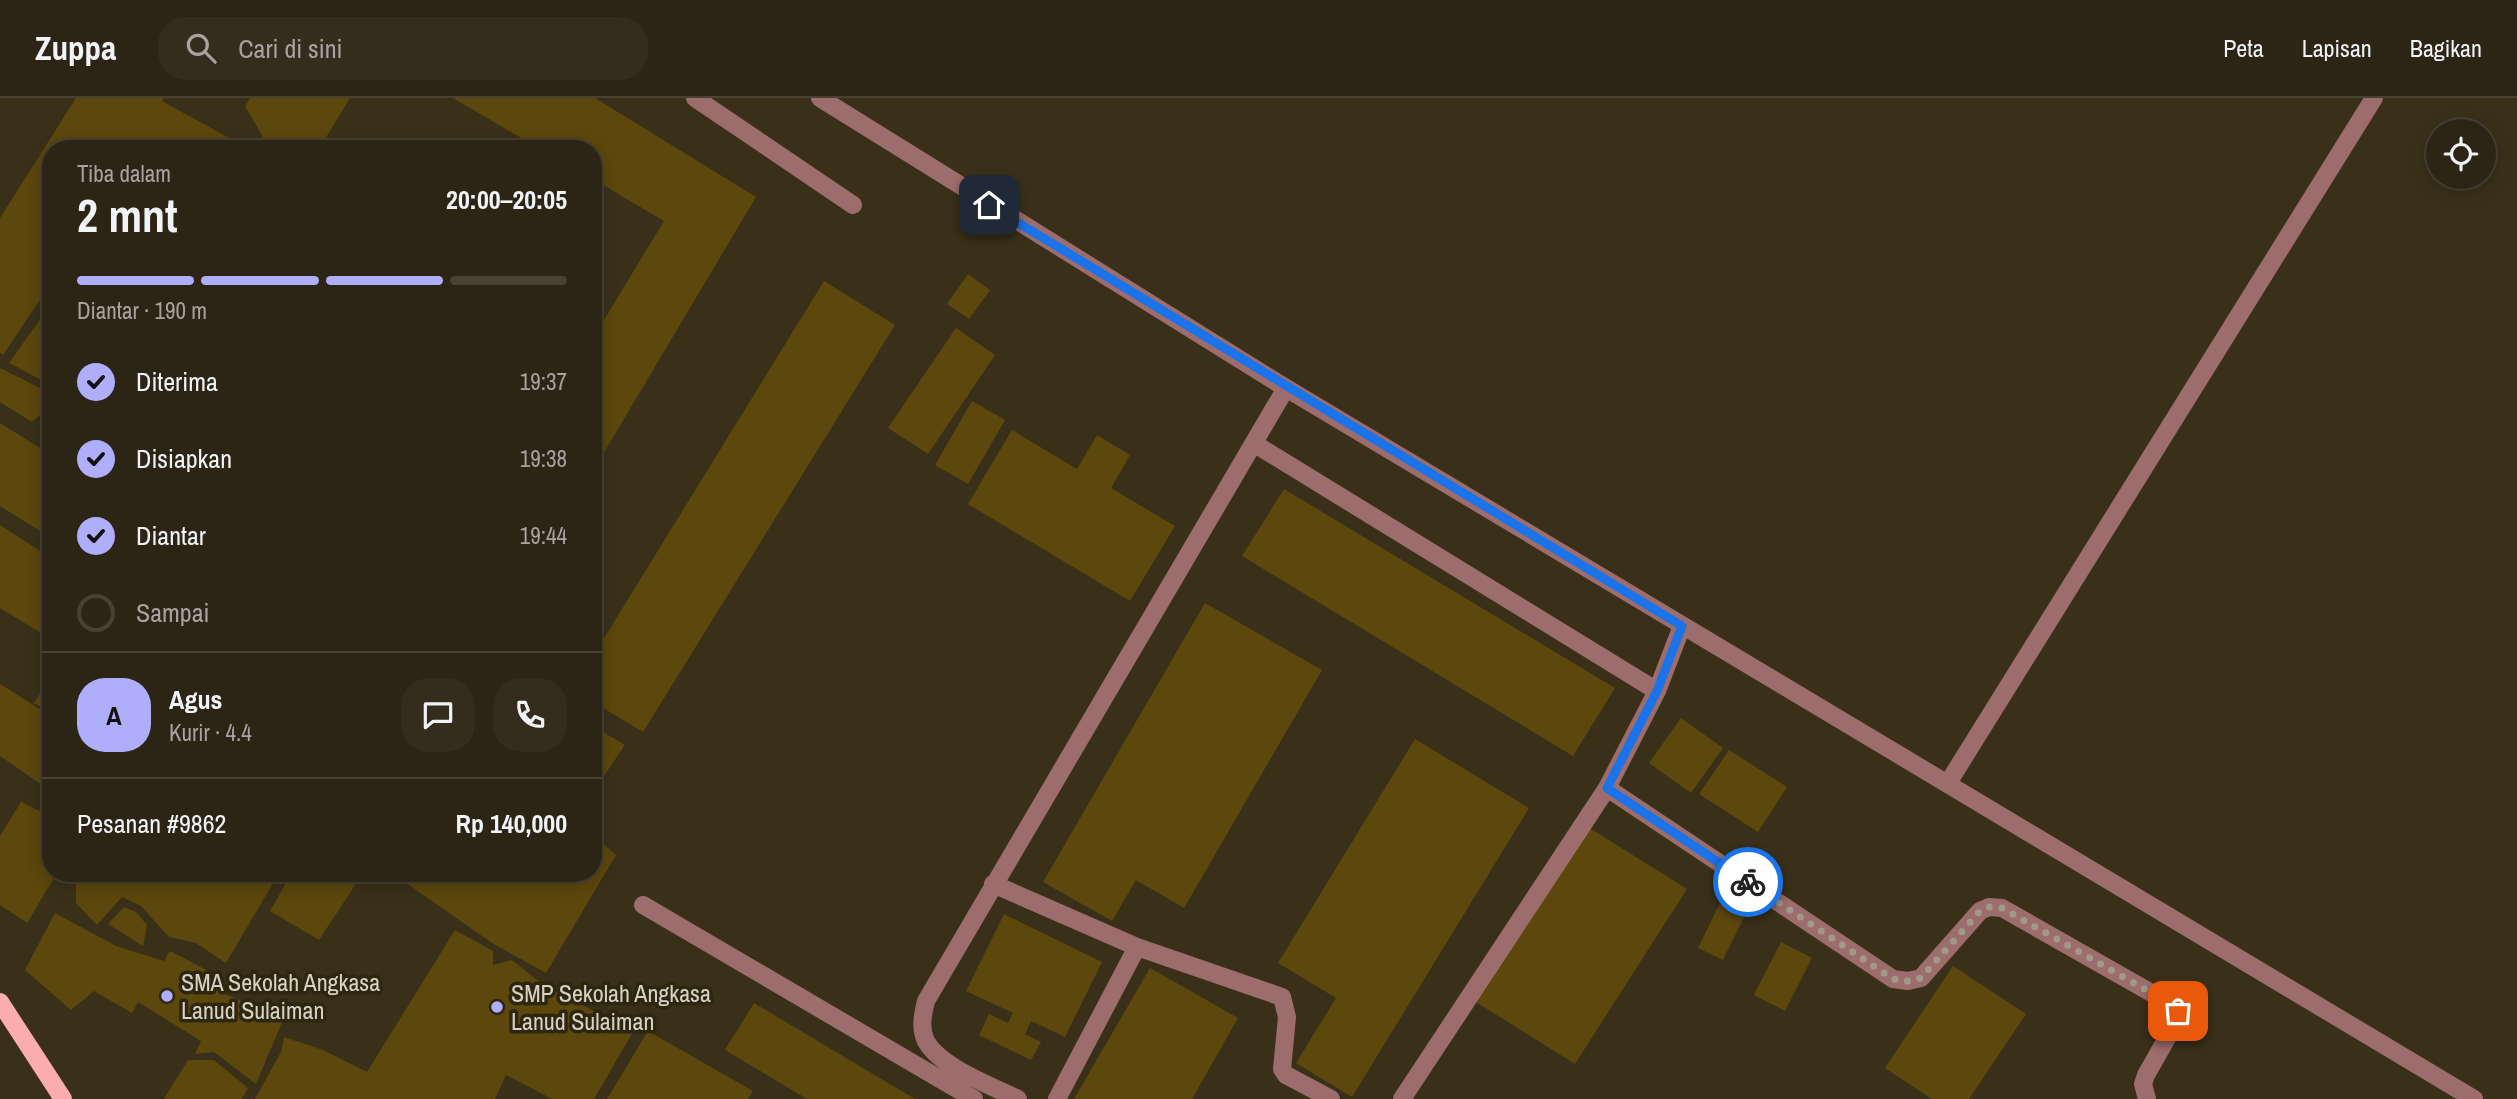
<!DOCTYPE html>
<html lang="id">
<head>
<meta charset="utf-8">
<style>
	body { margin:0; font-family:"Archivo Narrow",sans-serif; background:#342c1d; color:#f1f3f6; height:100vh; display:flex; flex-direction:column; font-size:26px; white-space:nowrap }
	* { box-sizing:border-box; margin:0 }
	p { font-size:23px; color:#a6a4a0 }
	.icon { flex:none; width:38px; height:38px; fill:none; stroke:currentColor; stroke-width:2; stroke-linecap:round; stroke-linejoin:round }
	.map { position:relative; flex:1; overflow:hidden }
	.details { position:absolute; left:42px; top:42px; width:560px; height:742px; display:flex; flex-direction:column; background:#2c2414; border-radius:28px; box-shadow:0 4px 18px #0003,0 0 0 2px #484134 }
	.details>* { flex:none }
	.tools { position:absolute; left:2426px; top:21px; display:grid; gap:14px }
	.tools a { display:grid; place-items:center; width:70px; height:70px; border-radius:50%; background:#2c2414; box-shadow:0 4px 18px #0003,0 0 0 2px #484134; font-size:35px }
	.pin { position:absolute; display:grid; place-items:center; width:60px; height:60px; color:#fff; margin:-30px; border-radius:14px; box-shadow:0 4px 10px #0006 }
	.courier { position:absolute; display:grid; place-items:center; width:70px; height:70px; margin:-35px; border:5px solid #1a73e8; border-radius:50%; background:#fff; color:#222; box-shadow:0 2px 9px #0007 }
	.headline em { font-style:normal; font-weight:800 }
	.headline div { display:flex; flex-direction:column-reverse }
	.headline { display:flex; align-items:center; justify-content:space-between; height:119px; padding:0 35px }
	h1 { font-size:46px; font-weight:800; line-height:52px }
	.bar { display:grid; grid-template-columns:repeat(4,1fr); gap:10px 7px; align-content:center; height:84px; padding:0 35px }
	.bar i { height:9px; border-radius:5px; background:#484134 }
	.bar .selected { background:#afaefa }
	.bar p { grid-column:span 4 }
	.line { display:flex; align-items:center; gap:18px; padding:0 35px; border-top:2px solid #484134 }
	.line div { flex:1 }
	.round { display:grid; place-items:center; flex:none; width:74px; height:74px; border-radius:28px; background:#342c1d }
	ol { padding:0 35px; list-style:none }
	li { display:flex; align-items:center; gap:21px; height:77px }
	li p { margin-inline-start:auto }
	li .icon { padding:7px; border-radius:50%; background:#afaefa; color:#111; stroke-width:4 }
	li:last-child { color:#a6a4a0 }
	li i { width:38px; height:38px; border:4px solid #484134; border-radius:50% }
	header { display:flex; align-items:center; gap:42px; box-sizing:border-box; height:98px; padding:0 35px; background:#2c2414; border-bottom:2px solid #484134 }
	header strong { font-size:33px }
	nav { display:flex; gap:38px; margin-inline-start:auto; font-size:24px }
	.search { width:490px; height:63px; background:#342c1d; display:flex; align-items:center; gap:18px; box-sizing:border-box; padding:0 24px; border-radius:28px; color:#a6a4a0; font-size:26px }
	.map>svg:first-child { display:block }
</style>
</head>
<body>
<header>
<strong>Zuppa</strong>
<div class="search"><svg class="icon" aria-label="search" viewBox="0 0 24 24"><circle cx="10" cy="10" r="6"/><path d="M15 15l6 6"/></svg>Cari di sini</div>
<nav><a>Peta</a><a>Lapisan</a><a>Bagikan</a></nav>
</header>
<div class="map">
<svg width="2517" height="1001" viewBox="0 0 2517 1001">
	<rect width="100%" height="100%" fill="#3a301a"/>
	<path fill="#5c470c" d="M76 0H164L162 3 249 51H172L150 39 142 51H51V185L3 257 0 255V120Z
		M250 0H350L319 51H259L263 39 245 8Z
		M453 0H595L756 99 593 373V240L664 123 593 81V51H540Z
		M968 176 990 192 969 221 947 206Z
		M824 183 895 227 643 634 593 604V558Z
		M51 206V287L9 265Z
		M956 230 995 257 928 356 888 330Z
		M0 270 40 290 51 302V307L32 324 0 304Z
		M972 303 1005 322 968 386 935 367Z
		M0 325 51 357V440L0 408Z
		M1012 332 1077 371 1097 337 1130 357 1111 390 1175 428 1130 503 968 406Z
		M1284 391 1615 590 1573 658 1242 458Z
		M0 427 51 460V541L0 510Z
		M1205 505 1322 572 1184 810 1136 782 1112 823 1043 784Z
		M51 578V615L34 605Z
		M0 586 51 618V693L0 658Z
		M1681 620 1723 650 1691 695 1649 665Z
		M593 628 625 647 593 694Z
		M1415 641 1529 710 1352 999 1296 965 1336 900 1278 865Z
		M1729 652 1787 689 1758 734 1699 696Z
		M21 704 51 719V775H57L27 825 0 807V738Z
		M1588 729 1687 791 1575 966 1476 904Z
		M593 737 616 757 546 875 492 845 392 775H593Z
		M65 775H279L226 865 196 845 169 839 141 808 122 799 97 827 76 805V786Z
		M292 775H363L319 842 270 813Z
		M1720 805 1745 817 1723 862 1698 850Z
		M124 809 136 814 147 827 143 848 108 826Z
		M55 815 116 848 164 863 170 853 218 878 213 890 283 922 256 986 214 954 195 956 201 943 138 904 132 915 94 893 71 912 25 872Z
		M1004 816 1102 864 1065 939 1031 923 1025 936 1041 944 1031 962 979 937 989 916 1008 925 1013 915 966 893Z
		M455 832 493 853V867L512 862 541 885 633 934 594 1001H552L506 977 495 1001H255L281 954 284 939 323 952 367 974Z
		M1781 844 1812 860 1785 913 1754 897Z
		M1953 868 2026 916 1969 1001H1932L1885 970Z
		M1150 870 1238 920 1192 1001H1074Z
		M754 905 915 1001H807L725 952Z
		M648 933 753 993 748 1001H607Z
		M188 962H214L248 990 242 1001H164Z"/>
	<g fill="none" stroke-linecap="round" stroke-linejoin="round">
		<path stroke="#9d6c6c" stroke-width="18" d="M695 0 853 107
			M820 0 1286 290 2474 1001
			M1255 346 1657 593
			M1948 685 2374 0
			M1607 690 1893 881 1908 883 1921 880 1980 813 1989 809 2002 810 2171 906 2179 919 2146 977 2143 986 2147 1001
			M993 786 1137 849 1282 899 1287 919 1282 971 1286 977 1331 1001
			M643 807 974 1001
			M1018 1001C992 988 937 968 925 941 920 928 923 916 926 903L1286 290
			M1057 1001 1137 849
			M1402 1001 1607 690 1657 593 1682 528"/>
		<path stroke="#fbacac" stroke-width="18" d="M0 904 63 1001"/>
	</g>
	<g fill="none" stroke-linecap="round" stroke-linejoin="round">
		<path stroke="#a19989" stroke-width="7" stroke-dasharray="0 12.6" d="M1748 784 1893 881 1908 883 1921 880 1980 813 1989 809 2002 810 2171 906 2178 913"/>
		<path stroke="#1a73e8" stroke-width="9" d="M989 107 1682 528 1657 593 1607 690 1748 784"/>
	</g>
	<g fill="#afaefa" stroke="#2f2610" stroke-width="2.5">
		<circle cx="167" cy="898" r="7"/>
		<circle cx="497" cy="909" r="7"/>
	</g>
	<g text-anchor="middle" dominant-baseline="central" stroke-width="7" stroke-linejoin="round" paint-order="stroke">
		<g font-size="24" fill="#d8d2c5" stroke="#2f2610" text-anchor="start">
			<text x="181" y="884">SMA Sekolah Angkasa<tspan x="181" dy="28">Lanud Sulaiman</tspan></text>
			<text x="511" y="895">SMP Sekolah Angkasa<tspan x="511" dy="28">Lanud Sulaiman</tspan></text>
		</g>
	</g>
</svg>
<div class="tools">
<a><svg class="icon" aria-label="locate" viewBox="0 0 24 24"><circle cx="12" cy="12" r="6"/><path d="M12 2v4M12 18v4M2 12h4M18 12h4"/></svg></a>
</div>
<div class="pin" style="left:2178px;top:913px;background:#ea580c"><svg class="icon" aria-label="bag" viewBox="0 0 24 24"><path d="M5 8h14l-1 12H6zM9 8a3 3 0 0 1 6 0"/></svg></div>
<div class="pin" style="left:989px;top:107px;background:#1f2937"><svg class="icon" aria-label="home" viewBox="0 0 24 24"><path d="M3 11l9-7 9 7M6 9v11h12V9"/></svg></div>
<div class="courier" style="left:1748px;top:784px"><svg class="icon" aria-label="bike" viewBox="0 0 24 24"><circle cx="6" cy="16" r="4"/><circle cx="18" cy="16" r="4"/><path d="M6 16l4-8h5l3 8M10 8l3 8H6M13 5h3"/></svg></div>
<section class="details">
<div class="headline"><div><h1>2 mnt</h1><p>Tiba dalam</p></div><em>20:00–20:05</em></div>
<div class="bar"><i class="selected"></i><i class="selected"></i><i class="selected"></i><i></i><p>Diantar · 190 m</p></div>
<ol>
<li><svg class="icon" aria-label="check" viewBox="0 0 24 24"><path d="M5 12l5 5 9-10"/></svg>Diterima<p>19:37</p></li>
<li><svg class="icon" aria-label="check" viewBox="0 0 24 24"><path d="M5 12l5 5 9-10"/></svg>Disiapkan<p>19:38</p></li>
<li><svg class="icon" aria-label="check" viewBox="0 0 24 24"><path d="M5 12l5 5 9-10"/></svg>Diantar<p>19:44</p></li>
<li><i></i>Sampai</li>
</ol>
<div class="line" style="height:126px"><b class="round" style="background:#afaefa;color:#111">A</b><div><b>Agus</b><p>Kurir · 4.4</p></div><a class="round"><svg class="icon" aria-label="chat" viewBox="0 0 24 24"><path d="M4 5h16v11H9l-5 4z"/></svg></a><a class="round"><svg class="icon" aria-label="phone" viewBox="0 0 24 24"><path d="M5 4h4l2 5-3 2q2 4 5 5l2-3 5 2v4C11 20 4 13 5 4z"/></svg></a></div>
<div class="line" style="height:91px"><div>Pesanan #9862</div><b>Rp 140,000</b></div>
</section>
</div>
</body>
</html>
